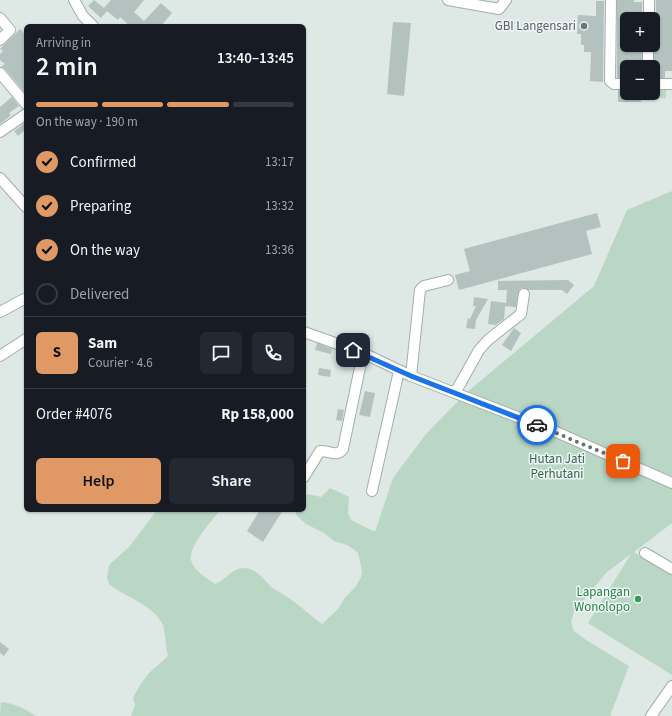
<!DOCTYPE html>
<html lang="en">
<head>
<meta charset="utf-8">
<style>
	body { margin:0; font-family:"Source Sans 3",sans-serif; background:#242831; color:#f1f3f6; height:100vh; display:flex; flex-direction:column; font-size:15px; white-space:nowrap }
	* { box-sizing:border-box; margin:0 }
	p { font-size:13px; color:#9ea1a6 }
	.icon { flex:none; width:22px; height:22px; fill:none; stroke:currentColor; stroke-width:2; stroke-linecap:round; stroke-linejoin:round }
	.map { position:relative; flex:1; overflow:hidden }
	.panel { position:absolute; left:24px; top:24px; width:282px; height:488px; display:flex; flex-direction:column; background:#171b24; border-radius:6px; box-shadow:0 1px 3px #0004 }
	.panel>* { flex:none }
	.fabs { position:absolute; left:620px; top:12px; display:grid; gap:8px }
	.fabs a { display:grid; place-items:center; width:40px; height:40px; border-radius:6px; background:#171b24; box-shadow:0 1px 3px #0004; font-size:20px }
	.pin { position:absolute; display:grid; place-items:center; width:34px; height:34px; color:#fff; margin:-17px; border-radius:8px; box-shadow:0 2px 6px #0006 }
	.courier { position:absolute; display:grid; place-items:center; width:40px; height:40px; margin:-20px; border:3px solid #1a73e8; border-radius:50%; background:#fff; color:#222; box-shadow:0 1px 5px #0007 }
	.head em { font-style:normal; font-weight:600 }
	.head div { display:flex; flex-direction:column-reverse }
	.head { display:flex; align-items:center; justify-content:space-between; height:68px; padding:0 12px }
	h1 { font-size:26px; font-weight:600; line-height:30px }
	.bar { display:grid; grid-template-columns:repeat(4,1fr); gap:6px 4px; align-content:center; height:48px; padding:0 12px }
	.bar i { height:5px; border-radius:3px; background:#363941 }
	.bar .active { background:#e09864 }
	.bar p { grid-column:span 4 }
	.line { display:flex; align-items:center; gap:10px; padding:0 12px; border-top:1px solid #363941 }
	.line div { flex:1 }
	.round { display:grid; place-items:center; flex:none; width:42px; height:42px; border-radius:6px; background:#242831 }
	ol { padding:0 12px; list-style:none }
	li { display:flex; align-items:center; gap:12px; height:44px }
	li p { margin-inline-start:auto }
	li .icon { padding:4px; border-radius:50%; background:#e09864; color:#111; stroke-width:4 }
	li:last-child { color:#9ea1a6 }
	li i { width:22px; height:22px; border:2px solid #363941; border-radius:50% }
	.button { display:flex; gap:8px; margin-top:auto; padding:8px 12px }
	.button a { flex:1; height:46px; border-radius:6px; background:#e09864; color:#111; font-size:16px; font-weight:600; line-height:46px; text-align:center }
	.button a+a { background:#242831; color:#f1f3f6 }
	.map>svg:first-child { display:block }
</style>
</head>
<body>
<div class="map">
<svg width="672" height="716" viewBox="0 0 672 716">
	<rect width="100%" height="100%" fill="#dee8e5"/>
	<path fill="#bad7c6" d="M653 87H666V98L647 99V93H653Z
		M672 191V523L634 552 672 575V675L588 623 631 554 606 573 574 612 571 622 574 631 586 640 629 666 610 716H131L135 705 133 698 140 685 148 674 168 656C166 649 165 631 163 625 153 604 126 598 109 584L107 578 109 565 129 547 157 510H220C212 521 185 549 192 563 195 571 208 579 215 584 225 581 232 568 244 568 257 568 265 582 274 589 280 593 287 596 293 601 303 608 312 617 322 624L338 609 344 599 356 586 361 577 362 571 358 553 353 549 347 545 334 541 324 533 306 524 296 515V510H304V497L308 494 321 497 330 488 349 497 348 513 351 520 375 532 393 478 426 434 466 393 594 286 627 210Z
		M1 702C14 703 25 709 36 716H0Z"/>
	<path fill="#b4c2bf" d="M94 0 104 8 111 0H144L134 12 144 21 161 3 172 13 161 26H130L120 17 118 20 107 11 101 18 88 6Z
		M617 0H634V2H642V19H627L628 52H642V67H627V78H617Z
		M656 0H672V71H665V78H653L654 67 653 24 656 19Z
		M596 1H604L603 82 590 81 591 52H584V45H581V34H577L578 15 596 16Z
		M393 22 411 23 404 96 387 94Z
		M20 29 26 35V94L5 69 1 67 5 64 0 60V54L3 51 0 49Z
		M618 90H627V93H644V98H641V102H618Z
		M12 97 19 106 9 113 11 115 0 124V107Z
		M26 122V129L18 136 14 131Z
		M597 213 601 227 586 231 592 254 459 290 455 275 470 271 464 249Z
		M568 280 574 285 567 294 562 290H529L525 288H521L518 293 516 307 505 306 504 319 496 325 488 324 491 301 506 303 507 290H498V281Z
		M474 297 488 299 476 320 475 329 466 328 468 318 470 319 476 306H473Z
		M514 328 521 333 511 351 502 345Z
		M317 343 332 349 331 354 315 350Z
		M319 368 331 370 330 377 318 375Z
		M365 391 375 393 370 417 359 415Z
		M338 409 344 410 342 421 336 420Z
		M260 510H283L263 542 247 531Z
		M0 642 9 649 4 656 0 653Z"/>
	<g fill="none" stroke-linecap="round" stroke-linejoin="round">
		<defs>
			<path id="minor" d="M74 0 83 16 93 26
				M448 0 499 9 506 0
				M611 0 610 81 614 84H627
				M0 18 10 30 0 40
				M649 19V0
				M648 67V45
				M0 73 26 104
				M653 84H672
				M0 132 26 114
				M0 178 26 207
				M0 312 24 299H26
				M304 332 363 353 411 376 554 431 672 483
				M0 356 26 339
				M411 376 420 290 424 286 448 280
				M455 393 479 350 488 340 521 314 524 294
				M304 477 320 451C328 450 337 458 343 449L363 353
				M372 491 399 371
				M645 553 672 569
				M651 716 672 686"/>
		</defs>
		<use href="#minor" stroke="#a2afac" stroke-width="12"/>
		<use href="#minor" stroke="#fff" stroke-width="10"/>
	</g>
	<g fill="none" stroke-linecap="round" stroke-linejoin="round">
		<path stroke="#647471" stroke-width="4" stroke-dasharray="0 7.2" d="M537 425 623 461"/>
		<path stroke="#1a73e8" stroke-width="5" d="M353 350 411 376 537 425"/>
	</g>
	<circle fill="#6b7280" stroke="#eef5f3" stroke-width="1.5" cx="584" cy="26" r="4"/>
	<circle fill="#2e9e5b" stroke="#eef5f3" stroke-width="1.5" cx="638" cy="599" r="4"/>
	<g text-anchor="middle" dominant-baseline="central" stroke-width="3" stroke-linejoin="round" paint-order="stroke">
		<g font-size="13" fill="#5b616d" stroke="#eef5f3" text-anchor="end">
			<text x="576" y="26">GBI Langensari</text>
		</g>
		<g font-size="13" fill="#31674f" stroke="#eef5f3">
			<text x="557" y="459">Hutan Jati<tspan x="557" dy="15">Perhutani</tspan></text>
		</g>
		<g font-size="13" fill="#27864d" stroke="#eef5f3" text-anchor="end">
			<text x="630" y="592">Lapangan<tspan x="630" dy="15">Wonolopo</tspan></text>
		</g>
	</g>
</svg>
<div class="fabs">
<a>+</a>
<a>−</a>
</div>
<div class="pin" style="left:623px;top:461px;background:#ea580c"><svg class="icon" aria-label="bag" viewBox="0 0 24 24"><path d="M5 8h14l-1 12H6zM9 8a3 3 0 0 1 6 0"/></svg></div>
<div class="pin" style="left:353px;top:350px;background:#1f2937"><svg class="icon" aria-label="home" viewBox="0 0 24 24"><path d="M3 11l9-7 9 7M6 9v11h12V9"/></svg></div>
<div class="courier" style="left:537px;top:425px"><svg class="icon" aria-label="car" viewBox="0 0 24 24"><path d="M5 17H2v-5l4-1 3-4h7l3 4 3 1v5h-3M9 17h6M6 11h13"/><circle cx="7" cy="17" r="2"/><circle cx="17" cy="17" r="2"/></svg></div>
<section class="panel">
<div class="head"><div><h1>2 min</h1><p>Arriving in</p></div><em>13:40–13:45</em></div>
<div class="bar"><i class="active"></i><i class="active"></i><i class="active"></i><i></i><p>On the way · 190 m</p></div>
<ol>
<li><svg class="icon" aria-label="check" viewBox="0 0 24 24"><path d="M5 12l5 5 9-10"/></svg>Confirmed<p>13:17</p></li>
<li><svg class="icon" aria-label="check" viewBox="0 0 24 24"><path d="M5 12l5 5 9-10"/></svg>Preparing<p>13:32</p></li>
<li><svg class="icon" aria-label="check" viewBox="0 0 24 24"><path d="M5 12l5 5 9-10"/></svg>On the way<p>13:36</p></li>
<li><i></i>Delivered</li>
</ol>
<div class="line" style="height:72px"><b class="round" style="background:#e09864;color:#111">S</b><div><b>Sam</b><p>Courier · 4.6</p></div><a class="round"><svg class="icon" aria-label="chat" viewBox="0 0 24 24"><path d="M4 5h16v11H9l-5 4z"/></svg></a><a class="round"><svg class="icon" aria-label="phone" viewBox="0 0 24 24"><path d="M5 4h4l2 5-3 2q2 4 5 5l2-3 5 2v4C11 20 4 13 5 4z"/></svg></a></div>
<div class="line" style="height:52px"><div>Order #4076</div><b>Rp 158,000</b></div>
<div class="button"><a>Help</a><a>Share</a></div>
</section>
</div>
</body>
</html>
